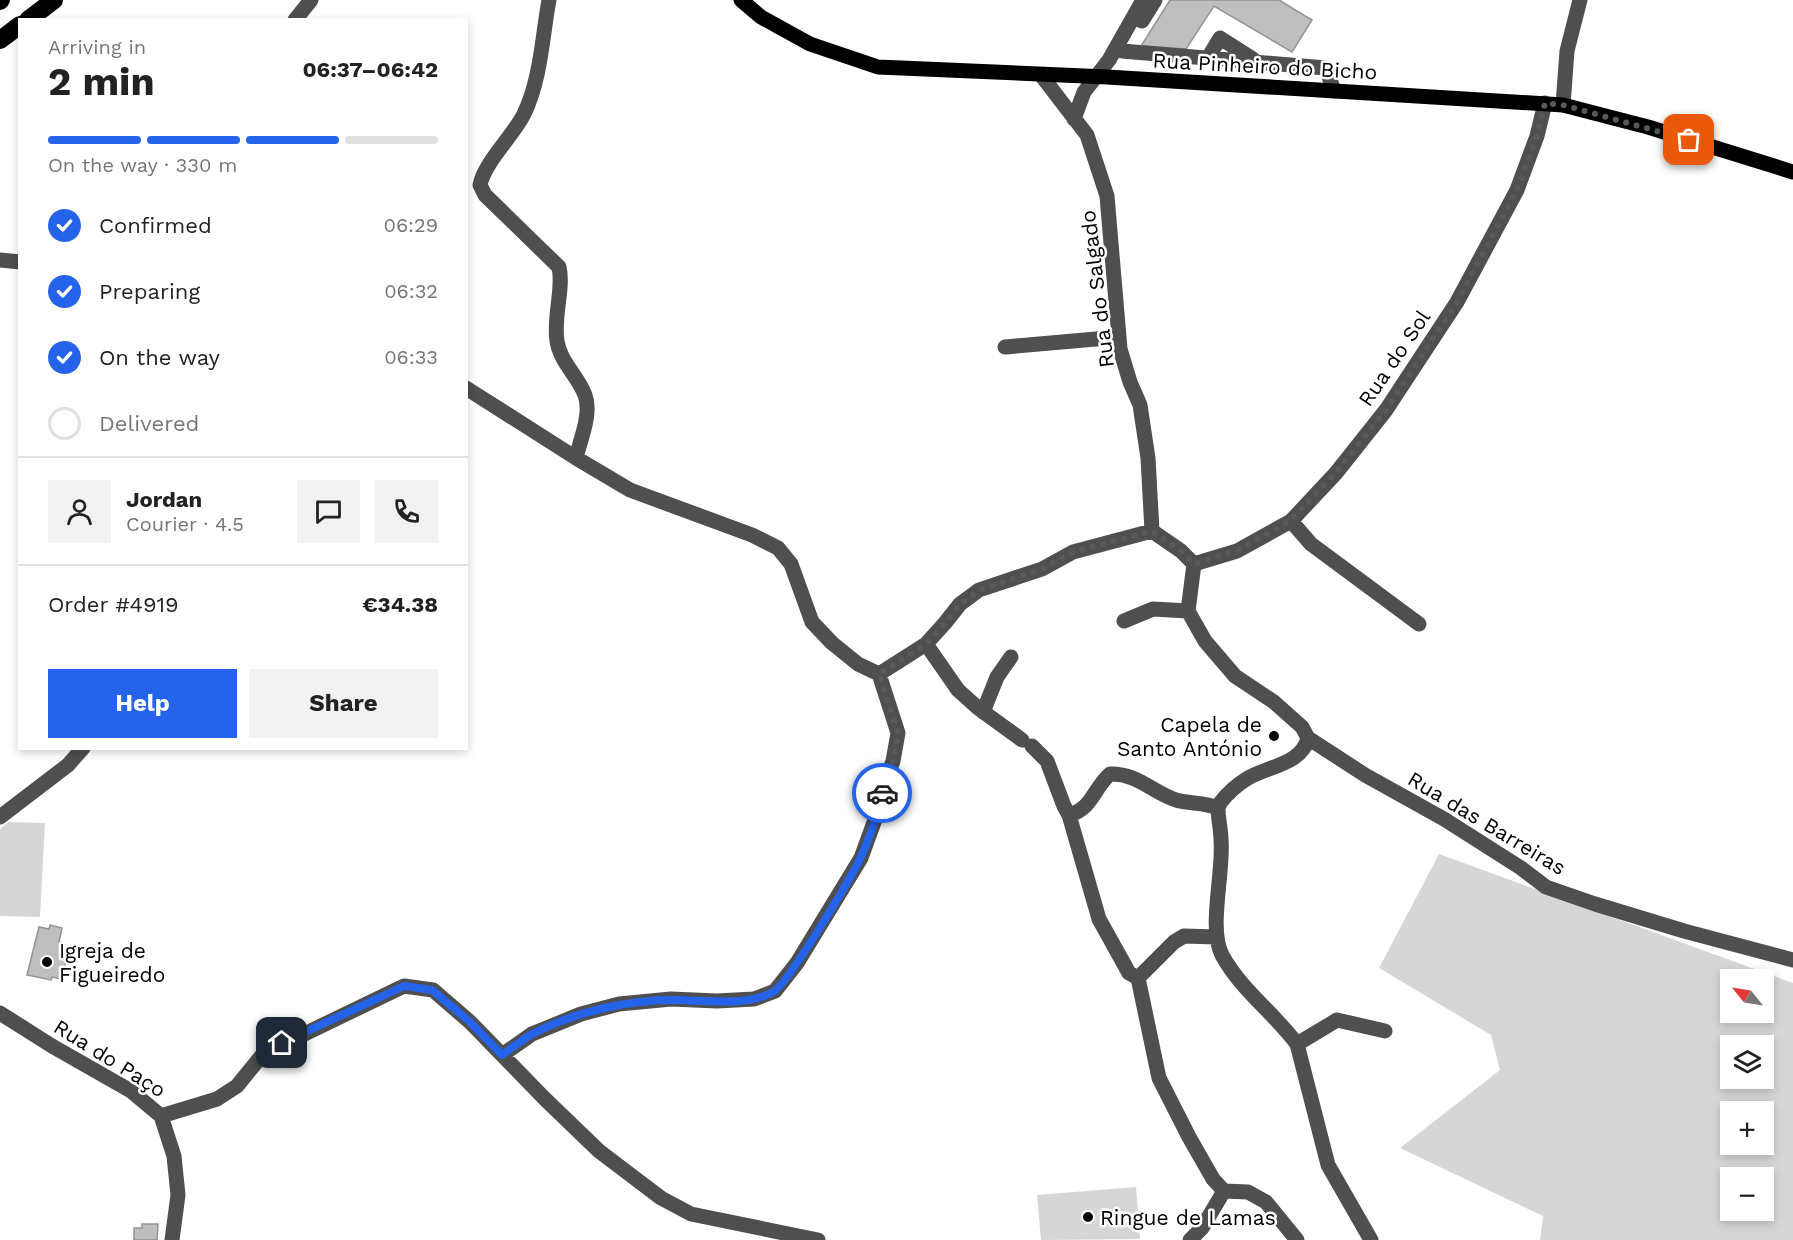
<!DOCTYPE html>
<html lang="en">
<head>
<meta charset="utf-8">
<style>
	body { margin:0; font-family:"Work Sans",sans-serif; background:#f2f2f2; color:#222; height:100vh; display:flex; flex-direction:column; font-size:22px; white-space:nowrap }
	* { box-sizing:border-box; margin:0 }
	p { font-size:20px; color:#767676 }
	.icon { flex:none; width:33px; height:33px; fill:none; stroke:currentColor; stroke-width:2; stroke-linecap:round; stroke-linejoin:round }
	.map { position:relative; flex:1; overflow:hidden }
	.sheet { position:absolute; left:18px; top:18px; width:450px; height:732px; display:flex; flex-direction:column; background:#fff; border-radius:0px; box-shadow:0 3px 9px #0003 }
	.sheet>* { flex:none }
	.needle { width:39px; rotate:300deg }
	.buttons { position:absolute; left:1720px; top:969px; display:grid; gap:12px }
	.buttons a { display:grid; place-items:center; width:54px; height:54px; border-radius:0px; background:#fff; box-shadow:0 3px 9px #0003; font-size:30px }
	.pin { position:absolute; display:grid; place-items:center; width:51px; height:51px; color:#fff; margin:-26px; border-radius:12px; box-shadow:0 3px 9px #0006 }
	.courier { position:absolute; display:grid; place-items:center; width:60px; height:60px; margin:-30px; border:4px solid #2563eb; border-radius:50%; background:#fff; color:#222; box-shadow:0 2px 8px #0007 }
	.summary em { font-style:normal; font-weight:700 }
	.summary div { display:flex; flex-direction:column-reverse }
	.summary { display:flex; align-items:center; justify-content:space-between; height:102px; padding:0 30px }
	h1 { font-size:39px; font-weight:700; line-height:45px }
	.bar { display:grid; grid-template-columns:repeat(4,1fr); gap:9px 6px; align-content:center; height:72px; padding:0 30px }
	.bar i { height:8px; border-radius:4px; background:#e0e0e0 }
	.bar .on { background:#2563eb }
	.bar p { grid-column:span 4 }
	.line { display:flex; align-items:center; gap:15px; padding:0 30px; border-top:2px solid #e0e0e0 }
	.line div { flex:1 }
	.round { display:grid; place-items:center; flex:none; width:63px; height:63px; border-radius:0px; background:#f2f2f2 }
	ol { padding:0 30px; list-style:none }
	li { display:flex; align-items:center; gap:18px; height:66px }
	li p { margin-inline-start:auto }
	li .icon { padding:6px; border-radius:50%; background:#2563eb; color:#fff; stroke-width:4 }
	li:last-child { color:#767676 }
	li i { width:33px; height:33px; border:3px solid #e0e0e0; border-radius:50% }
	.cta { display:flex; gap:12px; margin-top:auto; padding:12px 30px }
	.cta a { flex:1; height:69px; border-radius:0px; background:#2563eb; color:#fff; font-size:24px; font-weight:700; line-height:69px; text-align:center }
	.cta a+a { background:#f2f2f2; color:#222 }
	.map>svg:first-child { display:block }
</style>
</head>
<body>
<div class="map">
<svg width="1793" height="1240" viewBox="0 0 1793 1240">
	<rect width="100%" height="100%" fill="#fff"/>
	<path fill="#d6d6d6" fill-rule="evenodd" d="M8 822 45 823 40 917 0 916V829Z
		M1439 854 1793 983V1240H1540L1543 1216 1400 1148 1500 1070 1491 1035 1379 968ZM1731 980H1764V1012H1731ZM1731 1046H1764V1078H1731ZM1731 1112H1764V1144H1731ZM1731 1178H1764V1210H1731Z
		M1136 1187 1140 1239 1041 1240 1037 1195Z"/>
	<path fill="#bfbfbf" stroke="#939393" stroke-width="1.5" d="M1170 0H1279L1312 20 1292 52 1214 6 1186 49 1141 46Z
		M50 925 62 928 59 942 64 943 66 950H68L62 979 52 977 51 980 27 975 39 927 49 929Z
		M142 1224H158L157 1240H134V1228H142Z"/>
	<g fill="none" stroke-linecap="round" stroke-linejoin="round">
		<path stroke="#4f4f4f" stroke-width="15" d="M549 0C542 38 541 78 524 114 513 136 484 163 480 185L485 195 559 267C564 289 553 317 557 341 560 362 578 376 585 395 592 414 580 440 576 458
			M295 20 311 0
			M1142 21 1155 0
			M1122 51 1326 68 1334 91
			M1208 58 1220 38 1253 59
			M1041 75 1087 135 1107 196 1120 349 1130 382 1140 405 1148 458 1152 531
			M1563 105 1567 51 1580 0
			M1074 119 1084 92 1109 60 1143 0
			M0 260 20 262
			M1005 347 1119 337
			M466 388 576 458 630 490 752 535 778 548 791 564 812 622 832 643 858 664 879 674 898 733 893 761 883 788 877 814 861 858 797 963 775 991 754 999 717 1001 671 999 619 1004 581 1014 532 1034 502 1055
			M1291 521 1311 544 1419 624
			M1152 531 1181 551 1194 564 1188 611 1205 641 1235 676 1274 702 1302 727 1308 738C1302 764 1269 766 1248 778 1238 784 1227 794 1220 803L1218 808C1218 819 1221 829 1221 840 1224 872 1208 928 1222 955 1241 990 1274 1013 1297 1044L1328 1165 1371 1240
			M1194 564 1237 551 1291 521 1336 473 1386 410 1457 302 1517 190 1537 136 1545 103
			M1124 621 1153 609 1188 611
			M926 644 958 690 978 708 1022 740
			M879 674 926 644 945 623 960 604 979 590 1042 569 1073 552 1152 531
			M983 712 997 677 1011 657
			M1308 738 1365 775 1444 819 1521 868 1546 887 1595 904 1684 931 1793 960
			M1032 746 1047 761 1064 806 1069 815 1099 919 1129 973 1138 978 1159 1078 1189 1137 1213 1179 1224 1191 1248 1192 1266 1202 1297 1240
			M1069 815C1093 808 1093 789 1110 774 1137 773 1152 792 1176 800 1190 804 1204 802 1218 808
			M0 817 68 765 83 748
			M1138 978 1174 942 1184 936 1217 937
			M0 1013 52 1046 131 1091 161 1116 217 1099 237 1086 263 1054 404 986 433 990 470 1022 545 1099 599 1151 661 1198 691 1214 818 1240
			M1297 1044 1337 1020 1385 1031
			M161 1116 174 1156 178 1195 172 1240
			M1190 1240 1202 1228 1224 1191"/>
		<path stroke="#000" stroke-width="15" d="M741 0 761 17 810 44 878 67 1107 77 1563 105 1648 127 1793 172"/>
		<path stroke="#000" stroke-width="18" d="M0 1 1 0
			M28 20 54 0
			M0 40 20 25"/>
	</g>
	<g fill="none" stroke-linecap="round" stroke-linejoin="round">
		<path stroke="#595959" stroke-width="6" stroke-dasharray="0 10.8" d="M882 793 893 761 898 733 879 674 926 644 945 623 960 604 980 590 1042 569 1073 552 1152 531 1181 551 1194 564 1238 550 1290 521 1336 472 1386 410 1457 302 1517 190 1537 136 1545 103 1563 105 1689 140"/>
		<path stroke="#2563eb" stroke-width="8" d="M282 1043 404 986 432 990 470 1022 502 1055C512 1048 522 1040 532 1034 575 1012 626 1000 674 1000 703 1000 746 1007 773 992 788 984 850 879 860 859 870 838 877 815 882 793"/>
	</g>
	<g fill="#000" stroke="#fff" stroke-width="2">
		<circle cx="1274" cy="736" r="6"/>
		<circle cx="47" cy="962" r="6"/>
		<circle cx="1088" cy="1217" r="6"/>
	</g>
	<g text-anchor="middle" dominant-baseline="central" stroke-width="5" stroke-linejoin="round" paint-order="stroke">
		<g font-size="21" fill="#000" stroke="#fff">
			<text transform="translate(1265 66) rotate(3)">Rua Pinheiro do Bicho</text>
			<text transform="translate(1097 289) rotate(-97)">Rua do Salgado</text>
			<text transform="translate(1394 358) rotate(-56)">Rua do Sol</text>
			<text transform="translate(1487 823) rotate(31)">Rua das Barreiras</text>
			<text transform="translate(110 1058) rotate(32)">Rua do Paço</text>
		</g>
		<g font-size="21" fill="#000" stroke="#fff" text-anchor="start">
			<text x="1262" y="724" text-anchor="end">Capela de<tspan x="1262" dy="24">Santo António</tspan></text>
			<text x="59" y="950">Igreja de<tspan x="59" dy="24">Figueiredo</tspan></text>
			<text x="1100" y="1217">Ringue de Lamas</text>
		</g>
	</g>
</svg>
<div class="buttons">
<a><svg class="needle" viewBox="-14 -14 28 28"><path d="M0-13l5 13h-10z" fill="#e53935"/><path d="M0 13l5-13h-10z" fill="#767676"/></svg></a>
<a><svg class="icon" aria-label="layers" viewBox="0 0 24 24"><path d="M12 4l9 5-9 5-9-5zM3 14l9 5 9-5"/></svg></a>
<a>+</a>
<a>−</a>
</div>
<div class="pin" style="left:1689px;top:140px;background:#ea580c"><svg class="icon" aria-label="bag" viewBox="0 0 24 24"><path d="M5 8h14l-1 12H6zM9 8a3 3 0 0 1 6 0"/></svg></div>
<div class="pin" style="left:282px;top:1043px;background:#1f2937"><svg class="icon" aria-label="home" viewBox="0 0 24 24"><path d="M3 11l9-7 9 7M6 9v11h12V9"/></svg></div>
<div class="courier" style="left:882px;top:793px"><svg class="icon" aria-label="car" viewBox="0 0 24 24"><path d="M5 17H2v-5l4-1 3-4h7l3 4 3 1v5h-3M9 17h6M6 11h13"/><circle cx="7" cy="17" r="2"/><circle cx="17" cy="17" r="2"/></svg></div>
<section class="sheet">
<div class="summary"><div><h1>2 min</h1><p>Arriving in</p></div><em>06:37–06:42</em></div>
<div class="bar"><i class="on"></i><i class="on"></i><i class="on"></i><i></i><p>On the way · 330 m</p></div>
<ol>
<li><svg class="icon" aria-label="check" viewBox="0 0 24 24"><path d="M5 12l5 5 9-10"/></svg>Confirmed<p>06:29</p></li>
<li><svg class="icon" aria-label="check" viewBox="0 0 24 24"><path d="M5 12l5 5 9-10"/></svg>Preparing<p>06:32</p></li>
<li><svg class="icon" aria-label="check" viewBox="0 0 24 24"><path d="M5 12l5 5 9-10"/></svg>On the way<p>06:33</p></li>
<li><i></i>Delivered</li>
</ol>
<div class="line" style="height:108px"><a class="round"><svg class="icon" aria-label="person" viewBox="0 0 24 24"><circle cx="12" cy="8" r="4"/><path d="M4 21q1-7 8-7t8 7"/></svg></a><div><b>Jordan</b><p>Courier · 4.5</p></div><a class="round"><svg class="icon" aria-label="chat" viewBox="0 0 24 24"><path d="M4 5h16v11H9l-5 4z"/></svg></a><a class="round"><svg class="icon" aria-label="phone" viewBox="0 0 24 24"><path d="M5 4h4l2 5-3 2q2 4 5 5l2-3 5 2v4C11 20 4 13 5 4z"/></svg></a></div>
<div class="line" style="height:78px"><div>Order #4919</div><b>€34.38</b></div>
<div class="cta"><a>Help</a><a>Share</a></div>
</section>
</div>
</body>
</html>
